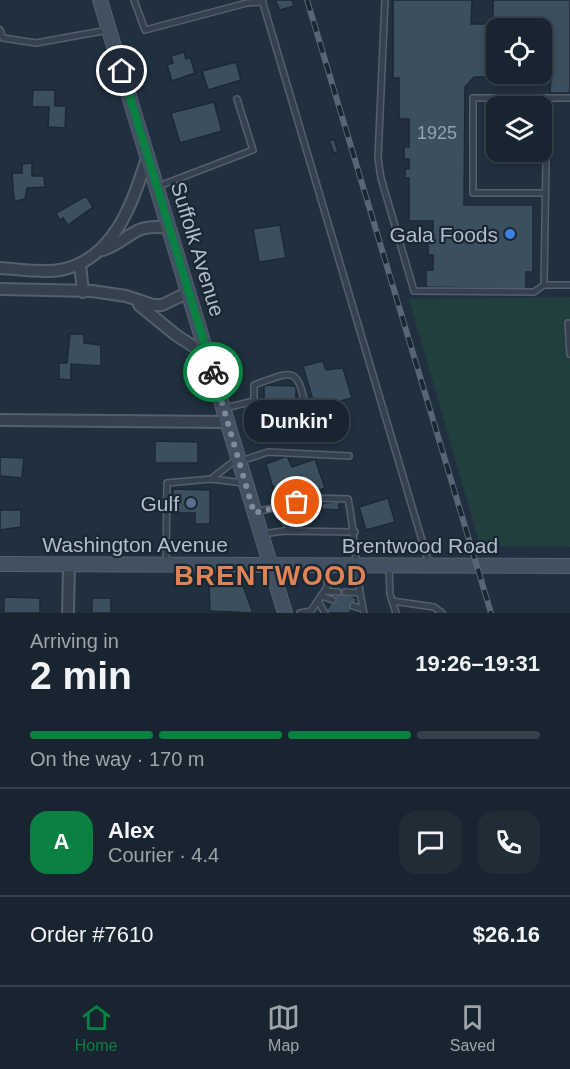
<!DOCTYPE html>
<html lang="en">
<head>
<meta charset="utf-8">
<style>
	body { margin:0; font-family:Helvetica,sans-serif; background:#212c37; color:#f1f3f6; height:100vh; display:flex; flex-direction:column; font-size:22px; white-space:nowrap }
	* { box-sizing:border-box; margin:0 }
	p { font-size:20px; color:#9fa4aa }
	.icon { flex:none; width:33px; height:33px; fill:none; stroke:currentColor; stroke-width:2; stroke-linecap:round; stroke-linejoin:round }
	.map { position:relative; height:613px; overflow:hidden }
	.side { display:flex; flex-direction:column; background:#18242f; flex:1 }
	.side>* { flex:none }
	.controls { position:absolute; left:486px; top:18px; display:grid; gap:12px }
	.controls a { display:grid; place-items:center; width:66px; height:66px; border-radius:12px; background:#18242f; box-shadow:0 3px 9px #0003,0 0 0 2px #36414b; font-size:30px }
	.pin { position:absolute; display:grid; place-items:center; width:51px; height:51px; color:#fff; margin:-26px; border:3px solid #fff; border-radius:50%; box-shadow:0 2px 6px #0007 }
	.courier { position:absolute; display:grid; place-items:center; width:60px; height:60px; margin:-30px; border:4px solid #0b8043; border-radius:50%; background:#fff; color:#222; box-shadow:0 2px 8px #0007 }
	.bubble { position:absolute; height:42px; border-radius:18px; background:#18242f; box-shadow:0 3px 9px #0003,0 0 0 2px #36414b; font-size:20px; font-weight:700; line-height:42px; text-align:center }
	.headline em { font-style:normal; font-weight:700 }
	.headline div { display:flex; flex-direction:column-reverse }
	.headline { display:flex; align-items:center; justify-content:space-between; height:102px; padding:0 30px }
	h1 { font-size:39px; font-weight:700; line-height:45px }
	.bar { display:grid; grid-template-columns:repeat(4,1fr); gap:9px 6px; align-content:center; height:72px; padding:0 30px }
	.bar i { height:8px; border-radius:4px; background:#36414b }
	.bar .on { background:#0b8043 }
	.bar p { grid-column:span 4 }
	.line { display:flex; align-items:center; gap:15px; padding:0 30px; border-top:2px solid #36414b }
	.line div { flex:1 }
	.round { display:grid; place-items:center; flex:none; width:63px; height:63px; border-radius:18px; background:#212c37 }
	.tab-bar { display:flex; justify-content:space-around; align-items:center; height:84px; border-top:2px solid #36414b; background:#18242f; font-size:16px; color:#9fa4aa }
	.tab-bar a { display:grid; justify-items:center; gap:3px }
	.tab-bar .on { color:#0b8043 }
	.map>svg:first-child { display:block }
</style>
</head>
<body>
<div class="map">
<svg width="570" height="613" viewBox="0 0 570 613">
	<rect width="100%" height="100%" fill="#20303f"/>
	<path fill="#223f40" d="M570 297V547L480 546 409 299Z"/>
	<path fill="#3c4f5e" stroke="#1c2935" stroke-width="1.5" fill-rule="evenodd" d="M275 0H292L294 6 280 10Z
		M393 0H472L471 24H493V0H570V93H550L551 78 474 77 465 87 464 205H533V272H526V289L426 287V270H433V255H428V230H433V221H409V178H405V169H409V159H404V147H409V119H399V78H393ZM496 28H542V74H496Z
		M184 52 186 59 190 57 195 73 172 81 167 65 173 63 171 56Z
		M236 62 241 80 208 90 202 71Z
		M33 90H55V106H66L65 128 48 127 49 107H32Z
		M214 102 222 131 180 143 171 113Z
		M334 139 338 152 334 153 329 141Z
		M32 163V176H44L45 187 27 188 25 199 16 201 14 199 12 173H22V164Z
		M86 196 93 207 68 225 63 218 60 221 56 213Z
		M280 225 286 258 259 262 253 229Z
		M70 334H84V343L101 345V366L71 364V380L59 379V363H67Z
		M323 361 326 370 343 368 352 398 340 401 343 412 316 411 303 366Z
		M264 385 293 386 296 387V401L264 402Z
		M308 421H324V430L308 429Z
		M155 441 198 442V463H155Z
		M287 456 292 467 315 459 325 488 312 493H294L290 481 273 488 266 464Z
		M0 457 24 458 22 478 0 476Z
		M173 489 210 490V524H195V513H173Z
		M388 498 395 522 366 530 359 507Z
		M308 501 309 507 316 506 319 517 296 523 289 513 292 512 290 506Z
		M339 502V510L322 509V503Z
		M0 510H21V527L0 530Z
		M209 586H243L253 613 210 611Z
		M339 589 357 599 349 613H325Z
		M4 597 40 598V613H4Z
		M92 598H111V613H92Z"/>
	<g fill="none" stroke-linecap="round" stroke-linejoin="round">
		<defs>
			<path id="lane" d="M134 0 145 30 247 3 263 2
				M262 0 429 564
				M385 0 378 158 381 178 414 291 534 292 544 285H570
				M0 30 3 38 36 43 108 30
				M159 186 253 150 237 99
				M545 193H473V98H570
				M544 285 547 98
				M568 323 570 354
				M225 408 254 401V385C289 373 298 363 305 406 293 420 277 415 260 413L254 401
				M241 461 268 452 349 456
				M211 479 238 458
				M281 506 313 498 348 499C356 537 355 575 364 613
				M256 512 281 506 289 531
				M262 534 284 531 355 532
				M166 564 167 483 211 479 244 483
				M389 568 390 594 396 613
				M325 591 338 592
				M345 592 360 593
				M321 596 333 600
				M318 601 325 613
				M392 601 434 607 442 613
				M353 606 363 609
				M300 613 311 611 327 587 328 567"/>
			<path id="street" d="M103 250C133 239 131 223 169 228
				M80 264 83 292
				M0 268C19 269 42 273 60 270 115 260 133 201 148 155
				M0 289 92 291 126 296 153 305H162L189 292
				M139 305 176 335 208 356
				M0 420 228 422
				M68 613 69 565"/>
			<path id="secondary" d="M100 0 285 613
				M0 564 570 566"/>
		</defs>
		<use href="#lane" stroke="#53606c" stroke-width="8"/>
		<use href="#street" stroke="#53606c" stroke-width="14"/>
		<use href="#secondary" stroke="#53606c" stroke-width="16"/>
		<use href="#lane" stroke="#35424e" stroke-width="5"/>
		<use href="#street" stroke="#35424e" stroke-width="10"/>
		<use href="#secondary" stroke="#425162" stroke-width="14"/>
		<defs>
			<path id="rail" d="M307 0 491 613"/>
		</defs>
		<use href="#rail" stroke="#566676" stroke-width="6"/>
		<use href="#rail" stroke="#1a2733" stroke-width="4" stroke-dasharray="11" stroke-linecap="butt"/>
	</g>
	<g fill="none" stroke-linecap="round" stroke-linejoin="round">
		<path stroke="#7e8c99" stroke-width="6" stroke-dasharray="0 10.8" d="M213 372 254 513 297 502"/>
		<path stroke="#0b8043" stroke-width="8" d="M122 71 213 372"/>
	</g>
	<circle fill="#3f7fe0" stroke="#1a2733" stroke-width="2" cx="510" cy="234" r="6"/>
	<circle fill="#5c6f8a" stroke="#1a2733" stroke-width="2" cx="191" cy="503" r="6"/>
	<g text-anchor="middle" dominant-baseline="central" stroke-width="4.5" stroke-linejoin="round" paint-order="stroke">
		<g font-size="18" fill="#93a2af">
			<text x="437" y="133">1925</text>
		</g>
		<g font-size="21" fill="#b0bdca" stroke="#1a2733" text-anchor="end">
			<text x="498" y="234">Gala Foods</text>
			<text x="179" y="503">Gulf</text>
		</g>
		<g font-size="21" fill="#b0bdca" stroke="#1a2733">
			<text transform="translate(198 249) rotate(73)">Suffolk Avenue</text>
			<text x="135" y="544">Washington Avenue</text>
			<text x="420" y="545">Brentwood Road</text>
		</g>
		<g font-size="27" font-weight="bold" letter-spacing="1.5" fill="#e08455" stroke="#1a2733">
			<text x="271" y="576">BRENTWOOD</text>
		</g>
	</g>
</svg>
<div class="controls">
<a><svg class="icon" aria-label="locate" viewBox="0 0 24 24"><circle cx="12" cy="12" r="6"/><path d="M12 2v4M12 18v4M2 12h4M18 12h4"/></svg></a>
<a><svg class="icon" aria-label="layers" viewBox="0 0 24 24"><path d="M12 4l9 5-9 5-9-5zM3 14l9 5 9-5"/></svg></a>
</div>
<div class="pin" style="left:297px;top:502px;background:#ea580c"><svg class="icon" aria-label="bag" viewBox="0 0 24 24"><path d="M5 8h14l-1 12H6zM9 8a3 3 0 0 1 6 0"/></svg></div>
<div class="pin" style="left:122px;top:71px;background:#1f2937"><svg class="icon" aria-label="home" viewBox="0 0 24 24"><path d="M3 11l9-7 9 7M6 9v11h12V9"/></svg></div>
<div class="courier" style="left:213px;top:372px"><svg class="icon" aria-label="bike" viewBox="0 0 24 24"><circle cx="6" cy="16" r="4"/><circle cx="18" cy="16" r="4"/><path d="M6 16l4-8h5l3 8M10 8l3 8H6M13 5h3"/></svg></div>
<div class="bubble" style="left:244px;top:400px;width:105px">Dunkin'</div>
</div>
<section class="side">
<div class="headline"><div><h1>2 min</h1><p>Arriving in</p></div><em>19:26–19:31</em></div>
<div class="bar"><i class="on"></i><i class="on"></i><i class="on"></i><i></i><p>On the way · 170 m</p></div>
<div class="line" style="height:108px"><b class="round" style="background:#0b8043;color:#fff">A</b><div><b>Alex</b><p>Courier · 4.4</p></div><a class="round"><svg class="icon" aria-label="chat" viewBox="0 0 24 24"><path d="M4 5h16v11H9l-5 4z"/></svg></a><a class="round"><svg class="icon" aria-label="phone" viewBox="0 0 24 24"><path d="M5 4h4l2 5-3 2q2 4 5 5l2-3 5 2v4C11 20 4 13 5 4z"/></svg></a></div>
<div class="line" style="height:78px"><div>Order #7610</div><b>$26.16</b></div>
</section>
<nav class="tab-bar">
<a class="on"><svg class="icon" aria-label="home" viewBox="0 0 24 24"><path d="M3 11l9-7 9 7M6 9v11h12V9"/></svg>Home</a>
<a><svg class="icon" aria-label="map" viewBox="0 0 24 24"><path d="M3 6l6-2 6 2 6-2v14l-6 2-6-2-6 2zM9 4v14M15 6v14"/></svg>Map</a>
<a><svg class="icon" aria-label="saved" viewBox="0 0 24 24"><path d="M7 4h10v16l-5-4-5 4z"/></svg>Saved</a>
</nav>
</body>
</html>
